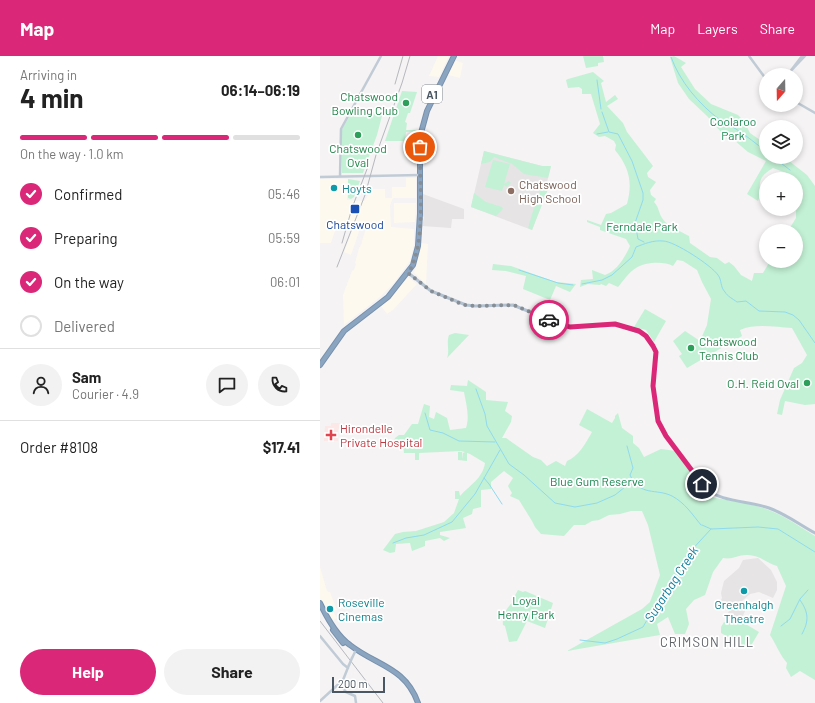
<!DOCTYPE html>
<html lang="en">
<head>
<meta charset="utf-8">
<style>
	body { margin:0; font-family:Barlow,sans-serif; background:#f2f2f2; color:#222; height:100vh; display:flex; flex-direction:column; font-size:15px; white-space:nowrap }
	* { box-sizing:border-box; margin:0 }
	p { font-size:13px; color:#767676 }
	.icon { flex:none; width:22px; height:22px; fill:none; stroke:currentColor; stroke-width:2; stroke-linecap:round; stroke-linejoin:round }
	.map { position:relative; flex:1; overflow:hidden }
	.details { display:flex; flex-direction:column; background:#fff; width:320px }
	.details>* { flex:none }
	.needle { width:26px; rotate:200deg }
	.buttons { position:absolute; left:439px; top:12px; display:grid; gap:8px }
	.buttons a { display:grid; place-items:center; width:44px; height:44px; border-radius:50%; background:#fff; box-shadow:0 2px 6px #0003; font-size:20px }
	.scale { position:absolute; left:12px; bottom:10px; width:53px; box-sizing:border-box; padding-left:4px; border:2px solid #4a5661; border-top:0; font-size:11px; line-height:14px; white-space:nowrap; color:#4a5661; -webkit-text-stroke:3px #fff; paint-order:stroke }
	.pin { position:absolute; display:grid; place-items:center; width:34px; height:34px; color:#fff; margin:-17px; border:2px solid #fff; border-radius:50%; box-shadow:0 1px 4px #0007 }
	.courier { position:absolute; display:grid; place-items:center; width:40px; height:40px; margin:-20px; border:3px solid #db2777; border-radius:50%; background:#fff; color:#222; box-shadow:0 1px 5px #0007 }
	.summary em { font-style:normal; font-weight:700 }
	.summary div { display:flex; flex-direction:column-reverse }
	.summary { display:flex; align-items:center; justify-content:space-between; height:68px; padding:0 20px }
	h1 { font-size:26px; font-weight:700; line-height:30px }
	.bar { display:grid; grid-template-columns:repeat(4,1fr); gap:6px 4px; align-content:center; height:48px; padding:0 20px }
	.bar i { height:5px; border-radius:3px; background:#e0e0e0 }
	.bar .current { background:#db2777 }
	.bar p { grid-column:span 4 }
	.line { display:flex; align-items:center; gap:10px; padding:0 20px; border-top:1px solid #e0e0e0 }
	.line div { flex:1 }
	.round { display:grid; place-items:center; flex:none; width:42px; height:42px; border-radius:21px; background:#f2f2f2 }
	ol { padding:0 20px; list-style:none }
	li { display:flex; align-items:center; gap:12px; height:44px }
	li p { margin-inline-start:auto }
	li .icon { padding:4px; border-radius:50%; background:#db2777; color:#fff; stroke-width:4 }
	li:last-child { color:#767676 }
	li i { width:22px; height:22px; border:2px solid #e0e0e0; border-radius:50% }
	.cta { display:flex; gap:8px; margin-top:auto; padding:8px 20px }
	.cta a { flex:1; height:46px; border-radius:24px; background:#db2777; color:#fff; font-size:16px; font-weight:700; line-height:46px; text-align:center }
	.cta a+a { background:#f2f2f2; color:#222 }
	header { display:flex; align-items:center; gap:24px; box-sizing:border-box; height:56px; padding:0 20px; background:#db2777; color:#fff }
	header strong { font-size:19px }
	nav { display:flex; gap:22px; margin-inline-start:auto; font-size:14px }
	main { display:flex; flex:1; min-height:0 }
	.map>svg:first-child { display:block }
</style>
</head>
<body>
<header>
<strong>Map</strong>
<nav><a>Map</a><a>Layers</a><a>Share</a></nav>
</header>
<main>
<section class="details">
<div class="summary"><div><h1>4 min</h1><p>Arriving in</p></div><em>06:14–06:19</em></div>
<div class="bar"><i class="current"></i><i class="current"></i><i class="current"></i><i></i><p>On the way · 1.0 km</p></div>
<ol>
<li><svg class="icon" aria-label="check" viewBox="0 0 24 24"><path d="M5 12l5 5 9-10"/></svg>Confirmed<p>05:46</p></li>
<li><svg class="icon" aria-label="check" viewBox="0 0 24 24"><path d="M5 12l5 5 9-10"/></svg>Preparing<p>05:59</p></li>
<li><svg class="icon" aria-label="check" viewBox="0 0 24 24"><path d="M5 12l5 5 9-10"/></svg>On the way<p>06:01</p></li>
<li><i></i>Delivered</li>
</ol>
<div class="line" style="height:72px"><a class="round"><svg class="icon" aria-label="person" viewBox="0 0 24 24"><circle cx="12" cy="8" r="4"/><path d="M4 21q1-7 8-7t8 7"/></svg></a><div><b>Sam</b><p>Courier · 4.9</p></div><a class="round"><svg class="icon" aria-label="chat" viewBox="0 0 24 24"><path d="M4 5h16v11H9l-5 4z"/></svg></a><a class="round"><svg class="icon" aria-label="phone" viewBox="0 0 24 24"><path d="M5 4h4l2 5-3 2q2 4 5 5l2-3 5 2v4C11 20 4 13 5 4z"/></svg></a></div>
<div class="line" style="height:52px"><div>Order #8108</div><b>$17.41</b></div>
<div class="cta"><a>Help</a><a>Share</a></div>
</section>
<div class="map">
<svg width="495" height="647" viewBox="0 0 495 647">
	<rect width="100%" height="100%" fill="#f5f3f3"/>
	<path fill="#fdf9ef" d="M118 0H129L119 21 109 20Z
		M134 4 143 7 140 22 128 19Z
		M86 122H96V142H73L70 149 71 171 94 173V188L90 205 74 227 60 241 24 269 23 239 32 215 34 214 36 208 35 207 39 192 42 187V185L46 172V167H42L31 199 24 196 32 175 16 172 11 187H0V123H28L27 144 44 145 47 141 50 133H65V142H72V131H86Z
		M74 147H96L95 166 74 167Z
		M101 187 108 188 106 228 94 217 99 199Z
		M88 221 97 228 73 254 67 258 61 250 73 239Z
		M0 511 7 535 10 536 17 554 13 555 17 562 12 565 4 551H0Z"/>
	<path fill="#e6e4e5" d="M164 95 222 110H231L227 126 228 133 212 174 151 151Z
		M103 138 144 153V163H132L131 172 102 170 104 161 102 160Z
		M438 502 451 514 457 526V534L453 542 439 536 430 538 422 545 410 547 404 555 398 551 402 542 401 537 404 525 419 512 423 504Z
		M425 547 426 553 421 564 408 557 412 549Z"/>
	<path fill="#fce8e6" d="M11 367H28L29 372H19L18 374V385H4L5 370H11Z"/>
	<path fill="#c3f1d5" d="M263 0H283L284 6 278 7V10L266 12Z
		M354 0 366 7 361 11 375 33 391 48 418 59 424 65 430 77 446 88V101H464L487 119 495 130V348L485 349 465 345 462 359 457 358 460 344 474 312 482 307 487 299 472 272C456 271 435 267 420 274L422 280 367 312 359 300 362 298 353 285 365 275 380 285 387 269 391 243 382 226 377 214 363 205 357 204 353 210C344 205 325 206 316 212 309 216 303 225 298 231L289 227 286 230 281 228 280 229 268 228 260 231 261 224 273 223 272 214 285 219C297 215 305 201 310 190L306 183 280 174V171L267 166V164L281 169 286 158 291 157 307 148C313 126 309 111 295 94L296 89 294 85 285 80 279 81 273 77 280 68 271 38H262V33L259 31 248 32 246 24 248 23 273 16 284 25 281 27 286 46 295 39 298 43 287 50 303 67 307 76 333 110 327 117 328 121 336 126 330 134 331 139 336 143 334 146C339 151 339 158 342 162 348 171 360 175 369 180L370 187 390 201 397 202 405 208 409 206 414 210 421 219 432 225 434 217H443L450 205H476V175H468L476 162V123H470L469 118 453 112C450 114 445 117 443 120 437 127 442 137 438 145L427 138 446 105 428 96 414 84H408L387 60 369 43 358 27 350 1Z
		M82 35 97 36 90 57H88L85 66 87 67 86 74H97V75L86 76 85 85H65Z
		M32 56H63L57 79 43 117H22L21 75Z
		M164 95 222 110H231L228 122 204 118 192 108 174 101 170 106 161 108Z
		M173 104 190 108 184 128 189 125 191 127 186 131 184 129 182 135 165 131Z
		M28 123 40 125 34 141 31 143 28 142Z
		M226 131 228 133 212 174 208 172 213 155 221 133 224 132 225 134 226 133Z
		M154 137 166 146 182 151 183 153 176 160 151 151Z
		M173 208 191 210 236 226 256 228 250 236 236 230 230 244 203 233 206 220 186 215 172 214Z
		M325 253 346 265 334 286 326 274 314 271Z
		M135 277 149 279 127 302C130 295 126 287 129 279Z
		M148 324 166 336V344L188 346 185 355 192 360 191 366 182 382H186L213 401 221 404 227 410 236 405 245 410 247 405C258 401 266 387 272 376L259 369 267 353 292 367 295 362V360L298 357 302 372 313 380V387L319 392 324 401 341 393 356 395 387 440C407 445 427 446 446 453 463 459 479 470 495 480V624L480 615 471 621 466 612 467 607C460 599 456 588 450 579L466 530 457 510C447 507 438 498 426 499 418 499 412 504 403 502L393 516 385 539 374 544 366 553 369 568 365 578H355L348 561 337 568 340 579 247 595 322 553 330 546 340 519 328 469 322 455H311L300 458 289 459 279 464 272 465 265 469H254L244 480 221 478 215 471 212 465 199 444 190 440 192 437 188 430 193 422 184 415 171 426V433L161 434V451L153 453 152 458 143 462 146 472 120 476V479L130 482 124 485 120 482 105 485V490L92 495 90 487 76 488 75 496 70 497 63 494 75 478 83 476 96 475 124 466 134 457 139 443H135V435H139L140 440C149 430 163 422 165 407L150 398 147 397V405L138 404V396H142L143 403V397L145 396 141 395 99 397V404H95V397H84L83 387 71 392 75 382 79 379H84L92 368H98L104 348 110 350 109 361 114 363 116 356 127 362 130 374 146 372C150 361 146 347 144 336L130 334 131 329 147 330Z
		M198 534 203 536 205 535 233 547 225 572 207 565 197 585 189 586 185 570 183 569C182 561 186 552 193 546V543Z
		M412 560 439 576 429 593 401 577V571L404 566 408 568Z"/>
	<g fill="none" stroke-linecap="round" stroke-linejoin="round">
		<path stroke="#90daee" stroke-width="1" d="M351 1C360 26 379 48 400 64 405 68 411 70 416 73 427 80 436 88 446 95
			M277 24 281 53
			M282 56 289 76 298 78 312 105 323 137V144L315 167 318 183 324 186
			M277 78 288 76
			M453 101 470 114
			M199 214 238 227 253 229
			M262 228 282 224 292 219 312 201 316 191C324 188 333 184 343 185 354 185 391 209 398 219 402 224 400 231 405 236 407 240 413 243 417 246L426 245 439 255 465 256 473 259 479 264 495 287
			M156 333 165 358 167 370 189 408 204 419 235 447 255 451 277 447 295 439 305 431 314 427
			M105 357 110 374 123 377 139 385 175 386
			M307 390 313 412 310 419C320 441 336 432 352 440 365 447 372 458 381 469
			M164 422 169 428 182 448
			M382 469 391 473 438 471 458 473 495 496
			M73 487 86 482 104 479 132 466 155 438 180 394
			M480 544C489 557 489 565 482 578
			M461 570 470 563 480 543 488 534
			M260 584 285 587 297 583 323 571 327 564 334 558 343 540 368 498 391 473"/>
		<defs>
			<path id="highway" d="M0 309 24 275 68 241 93 209 98 190 100 158V97L101 77 107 55 134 0
				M0 547C7 562 16 579 30 589 57 610 85 611 98 647
				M13 574 23 587"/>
		</defs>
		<use href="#highway" stroke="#7690ad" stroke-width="6"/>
		<path stroke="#c1cbd6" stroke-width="2.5" d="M429 0 446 23
			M469 17 482 0
			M467 19 485 0
			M476 46 495 57
			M20 120 21 73 61 0
			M0 121 100 119
			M0 580 23 608 28 612
			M32 602 36 594
			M20 628 26 636 35 640 36 647
			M0 645 23 624 29 609"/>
		<path stroke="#b3c2d1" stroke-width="3" d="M87 216 111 235 146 249 155 250 193 249 247 271 295 268 324 278 331 287 336 296 333 330 338 365 346 380 385 432C400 446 429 445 449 452 466 458 480 469 495 477"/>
		<use href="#highway" stroke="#8ba5c1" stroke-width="4"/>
		<path stroke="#b5b8bd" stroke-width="1" d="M75 28 83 0
			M22 187 32 152 49 108
			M17 211 45 139 56 99 82 27 90 0
			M0 565 63 647"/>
		<path stroke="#c1cbd6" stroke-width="2.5" d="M29 609 32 602"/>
	</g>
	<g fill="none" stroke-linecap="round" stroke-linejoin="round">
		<path stroke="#868d94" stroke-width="4" stroke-dasharray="0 7.2" d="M100 91C99 124 107 190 88 217L111 235 144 249 155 250 194 249 229 264"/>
		<path stroke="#db2777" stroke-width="5" d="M229 264 250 271 295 268 319 275 326 280 333 290 336 296 333 330 338 365 346 380 382 428"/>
	</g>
	<g fill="#2e9e5b" stroke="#fff" stroke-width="1.5">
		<circle cx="86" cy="47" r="4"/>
		<circle cx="38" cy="79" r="4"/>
		<circle cx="371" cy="292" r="4"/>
		<circle cx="487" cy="327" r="4"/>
	</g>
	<g fill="#0f9aa8" stroke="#fff" stroke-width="1.5">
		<circle cx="14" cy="132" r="4"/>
		<circle cx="424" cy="535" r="4"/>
		<circle cx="10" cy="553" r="4"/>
	</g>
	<circle fill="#8d6e63" stroke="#fff" stroke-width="1.5" cx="191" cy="135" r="4"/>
	<rect fill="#1a4fb4" stroke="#fff" stroke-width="1.5" x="30" y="148" width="10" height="10" rx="2"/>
	<path fill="#e0444e" stroke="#fff" stroke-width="1.5" d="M9 373h4v4h4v4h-4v4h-4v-4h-4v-4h4z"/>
	<g text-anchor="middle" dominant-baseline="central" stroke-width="3.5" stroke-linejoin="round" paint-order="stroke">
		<rect fill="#fff" stroke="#808990" stroke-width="1" x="102" y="29" width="20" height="18" rx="3"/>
		<g font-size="11" font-weight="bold" fill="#4a5661">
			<text x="112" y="38">A1</text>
		</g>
		<g font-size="12" fill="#27864d" stroke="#fff" text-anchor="end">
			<text x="78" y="40">Chatswood<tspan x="78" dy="14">Bowling Club</tspan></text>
			<text x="38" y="92" text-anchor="middle">Chatswood<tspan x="38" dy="14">Oval</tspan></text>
			<text x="379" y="285" text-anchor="start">Chatswood<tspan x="379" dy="14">Tennis Club</tspan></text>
			<text x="479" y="327">O.H. Reid Oval</text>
		</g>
		<g font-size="12" fill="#17864f" stroke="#fff">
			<text x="413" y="65">Coolaroo<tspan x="413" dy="14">Park</tspan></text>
			<text x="322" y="170">Ferndale Park</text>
			<text x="277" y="425">Blue Gum Reserve</text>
			<text x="206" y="544">Loyal<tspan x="206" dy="14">Henry Park</tspan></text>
		</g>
		<g font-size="12" fill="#785e54" stroke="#fff" text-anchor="start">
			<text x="199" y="128">Chatswood<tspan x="199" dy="14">High School</tspan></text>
		</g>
		<g font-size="12" fill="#0d838f" stroke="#fff" text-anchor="start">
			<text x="22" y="132">Hoyts</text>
			<text x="18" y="546">Roseville<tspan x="18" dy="14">Cinemas</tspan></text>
			<text x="424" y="548" text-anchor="middle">Greenhalgh<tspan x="424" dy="14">Theatre</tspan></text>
		</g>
		<g font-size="12" fill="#164399" stroke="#fff">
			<text x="35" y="168">Chatswood</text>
		</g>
		<g font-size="12" fill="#be3a42" stroke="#fff" text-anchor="start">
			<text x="20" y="372">Hirondelle<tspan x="20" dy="14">Private Hospital</tspan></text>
		</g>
		<g font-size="13" font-style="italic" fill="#0c7c9b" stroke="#fff">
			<text transform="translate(351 528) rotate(-57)">Sugarbag Creek</text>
		</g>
		<g font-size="13" letter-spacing="1" fill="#5f6368" stroke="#fff">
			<text x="387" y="586">CRIMSON HILL</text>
		</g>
	</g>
</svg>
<div class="buttons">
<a><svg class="needle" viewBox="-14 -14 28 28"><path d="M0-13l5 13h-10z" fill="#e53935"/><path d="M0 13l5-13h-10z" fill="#767676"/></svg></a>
<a><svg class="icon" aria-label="layers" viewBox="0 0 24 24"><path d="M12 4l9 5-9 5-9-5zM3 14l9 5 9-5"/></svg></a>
<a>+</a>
<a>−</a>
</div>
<div class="scale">200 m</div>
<div class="pin" style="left:100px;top:91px;background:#ea580c"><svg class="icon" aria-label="bag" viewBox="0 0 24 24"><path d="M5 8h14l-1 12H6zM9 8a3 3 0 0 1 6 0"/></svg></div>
<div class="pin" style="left:382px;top:428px;background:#1f2937"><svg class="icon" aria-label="home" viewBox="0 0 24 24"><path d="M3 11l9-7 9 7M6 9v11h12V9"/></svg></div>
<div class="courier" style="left:229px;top:264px"><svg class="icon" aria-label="car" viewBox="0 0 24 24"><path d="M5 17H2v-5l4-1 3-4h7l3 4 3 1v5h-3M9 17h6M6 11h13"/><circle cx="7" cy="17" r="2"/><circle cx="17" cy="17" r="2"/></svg></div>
</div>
</main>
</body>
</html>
